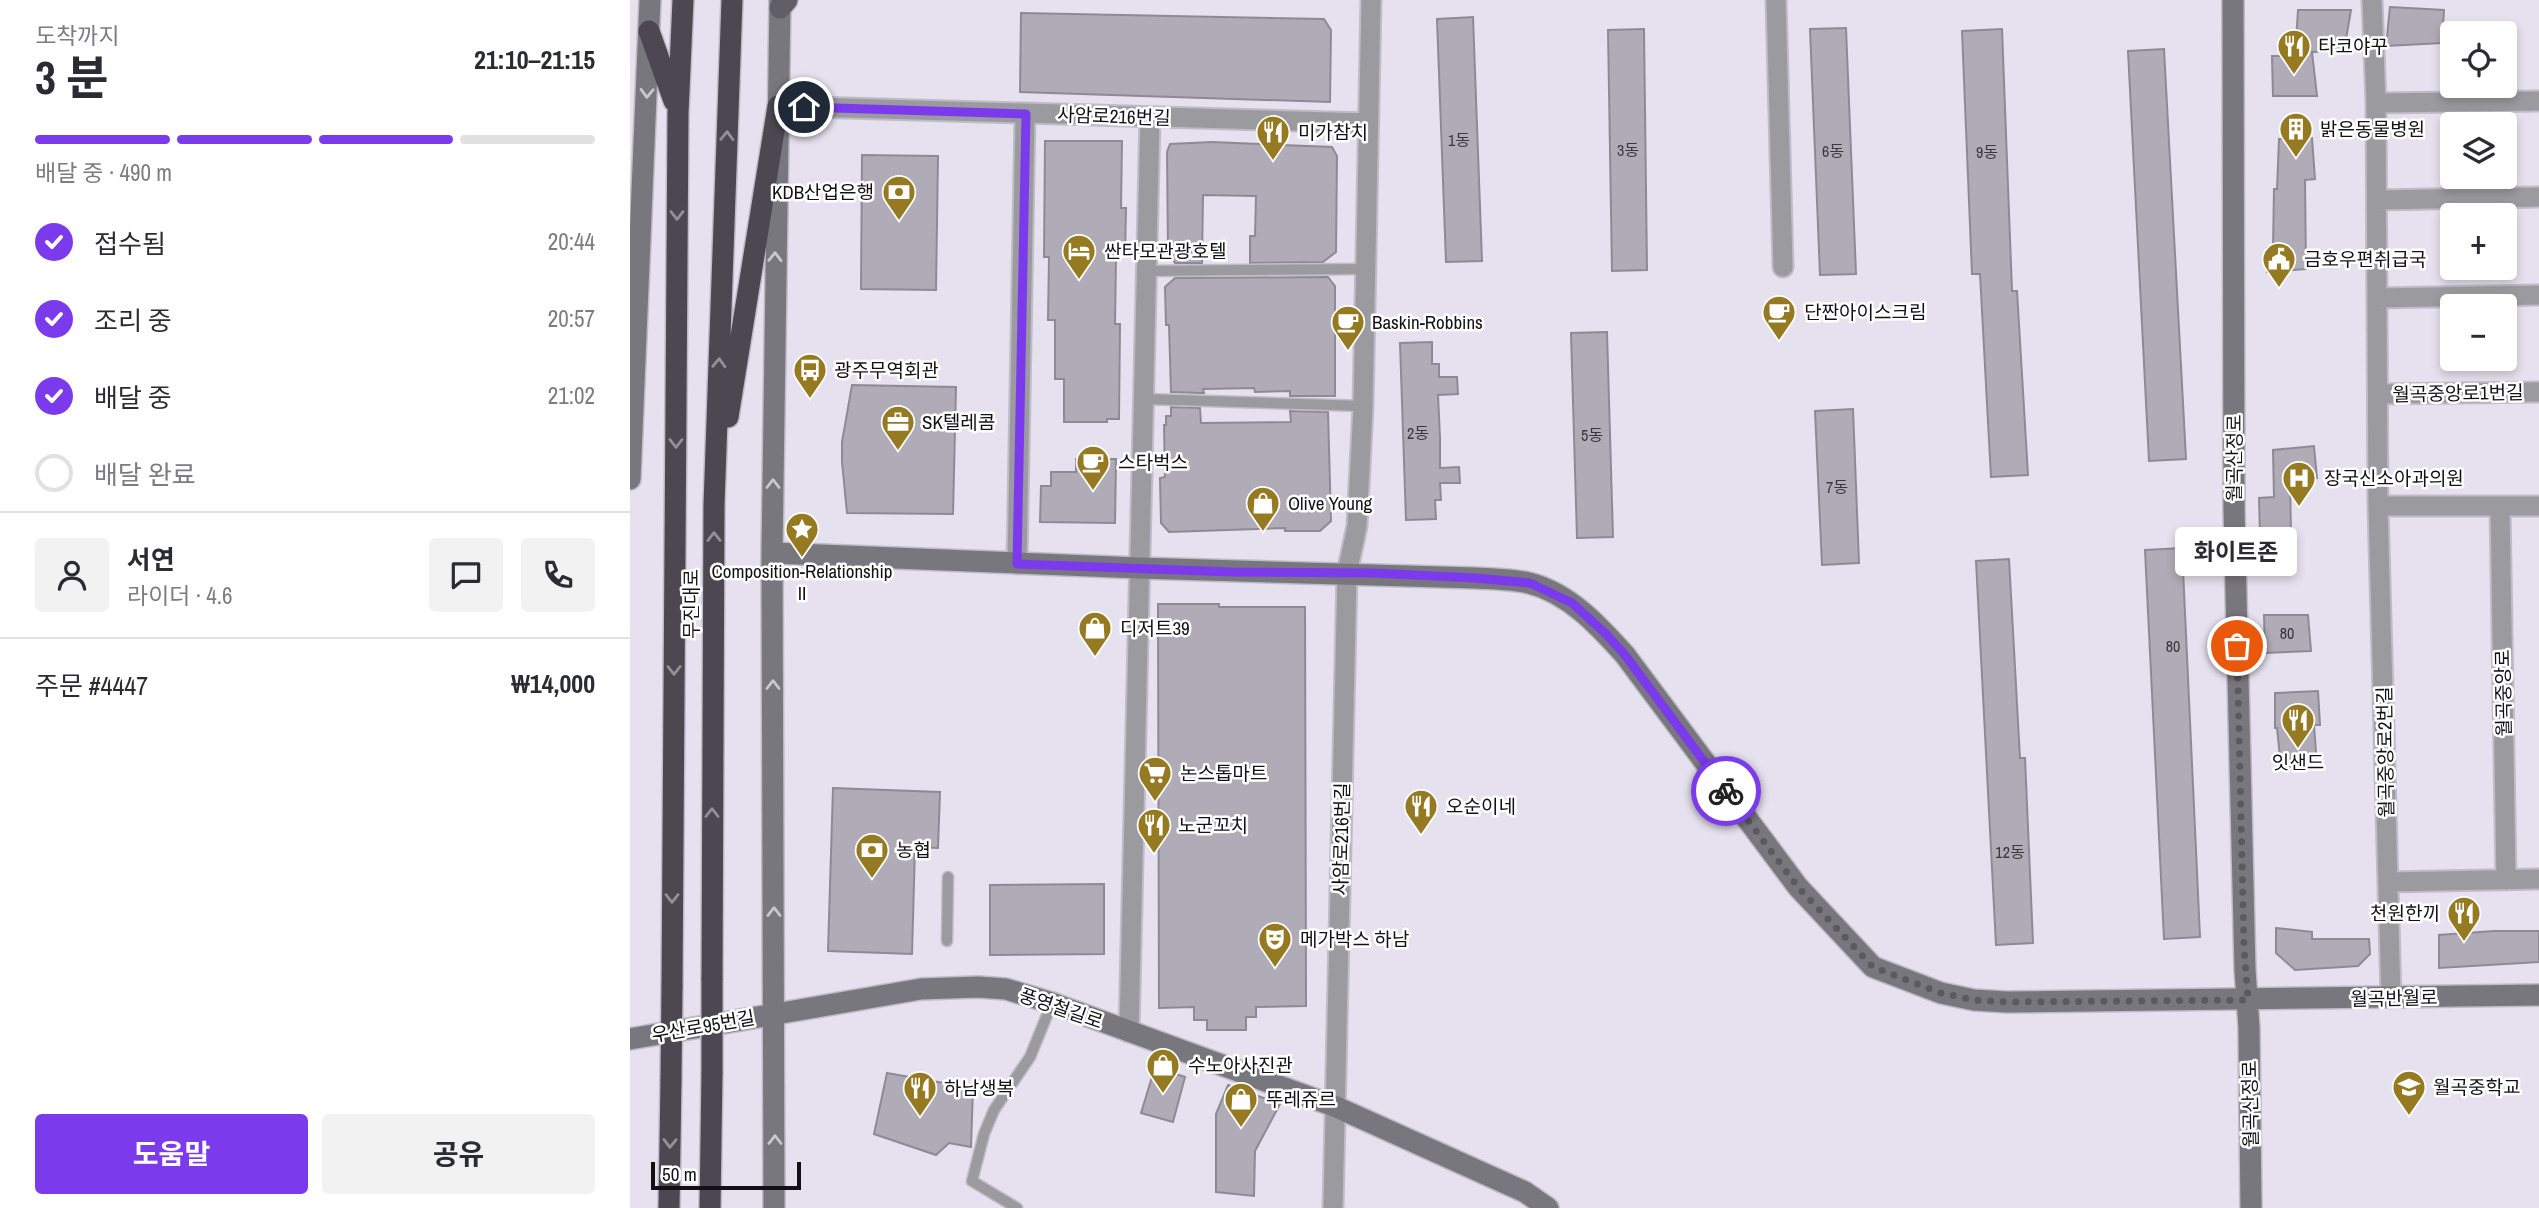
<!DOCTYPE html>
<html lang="ko">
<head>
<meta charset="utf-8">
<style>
	body { margin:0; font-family:"Archivo Narrow","Noto Sans KR",sans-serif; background:#f2f2f3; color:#2b2b33; height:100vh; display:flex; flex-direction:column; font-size:26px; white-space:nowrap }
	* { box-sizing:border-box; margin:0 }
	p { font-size:23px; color:#7c7c81 }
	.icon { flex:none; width:38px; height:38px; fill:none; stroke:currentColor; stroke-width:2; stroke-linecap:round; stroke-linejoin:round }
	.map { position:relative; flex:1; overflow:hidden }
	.panel { display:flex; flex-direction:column; background:#fff; width:630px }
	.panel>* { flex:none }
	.fabs { position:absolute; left:1810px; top:21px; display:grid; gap:14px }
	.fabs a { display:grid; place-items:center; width:77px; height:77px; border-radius:7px; background:#fff; box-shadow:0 4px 10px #0003; font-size:35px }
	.scale { position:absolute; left:21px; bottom:18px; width:150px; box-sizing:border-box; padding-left:7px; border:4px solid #121115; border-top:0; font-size:19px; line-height:24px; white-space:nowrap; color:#121115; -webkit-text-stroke:5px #fff; paint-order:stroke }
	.pin { position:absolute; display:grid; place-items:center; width:60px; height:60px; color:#fff; margin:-30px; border:4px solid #fff; border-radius:50%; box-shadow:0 2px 7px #0007 }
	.courier { position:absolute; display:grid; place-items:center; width:70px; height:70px; margin:-35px; border:5px solid #7c3aed; border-radius:50%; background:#fff; color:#222; box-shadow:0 2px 9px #0007 }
	.bubble { position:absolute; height:49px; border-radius:7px; background:#fff; box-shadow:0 4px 10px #0003; font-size:23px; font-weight:700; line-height:49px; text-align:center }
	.headline em { font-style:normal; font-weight:700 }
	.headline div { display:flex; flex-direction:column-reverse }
	.headline { display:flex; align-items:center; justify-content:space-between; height:119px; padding:0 35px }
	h1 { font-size:46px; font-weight:700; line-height:52px }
	.bar { display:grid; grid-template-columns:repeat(4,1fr); gap:10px 7px; align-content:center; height:84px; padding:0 35px }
	.bar i { height:9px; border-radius:5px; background:#e1e1e2 }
	.bar .on { background:#7c3aed }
	.bar p { grid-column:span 4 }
	.line { display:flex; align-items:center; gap:18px; padding:0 35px; border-top:2px solid #e1e1e2 }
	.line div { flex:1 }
	.round { display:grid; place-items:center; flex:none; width:74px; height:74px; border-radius:7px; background:#f2f2f3 }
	ol { padding:0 35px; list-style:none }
	li { display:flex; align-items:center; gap:21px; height:77px }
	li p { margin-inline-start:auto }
	li .icon { padding:7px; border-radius:50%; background:#7c3aed; color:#fff; stroke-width:4 }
	li:last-child { color:#7c7c81 }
	li i { width:38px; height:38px; border:4px solid #e1e1e2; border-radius:50% }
	.cta { display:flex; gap:14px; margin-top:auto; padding:14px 35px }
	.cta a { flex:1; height:80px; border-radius:7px; background:#7c3aed; color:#fff; font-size:28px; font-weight:700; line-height:80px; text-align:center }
	.cta a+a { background:#f2f2f3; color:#2b2b33 }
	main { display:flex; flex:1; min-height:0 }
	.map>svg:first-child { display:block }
</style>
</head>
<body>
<main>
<section class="panel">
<div class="headline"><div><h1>3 분</h1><p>도착까지</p></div><em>21:10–21:15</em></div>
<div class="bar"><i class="on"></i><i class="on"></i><i class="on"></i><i></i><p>배달 중 · 490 m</p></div>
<ol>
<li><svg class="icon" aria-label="check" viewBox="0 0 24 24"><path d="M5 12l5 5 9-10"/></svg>접수됨<p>20:44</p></li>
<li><svg class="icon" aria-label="check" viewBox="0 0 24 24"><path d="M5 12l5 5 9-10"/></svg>조리 중<p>20:57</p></li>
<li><svg class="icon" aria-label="check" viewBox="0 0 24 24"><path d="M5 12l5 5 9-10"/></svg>배달 중<p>21:02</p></li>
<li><i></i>배달 완료</li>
</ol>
<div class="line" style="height:126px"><a class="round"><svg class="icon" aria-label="person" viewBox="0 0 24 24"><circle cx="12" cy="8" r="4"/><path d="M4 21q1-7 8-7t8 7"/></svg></a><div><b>서연</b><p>라이더 · 4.6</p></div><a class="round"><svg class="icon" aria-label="chat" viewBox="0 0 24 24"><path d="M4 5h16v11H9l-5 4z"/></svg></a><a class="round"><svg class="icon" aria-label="phone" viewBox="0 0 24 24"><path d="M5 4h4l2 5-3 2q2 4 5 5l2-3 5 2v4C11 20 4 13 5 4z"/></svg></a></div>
<div class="line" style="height:91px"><div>주문 #4447</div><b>₩14,000</b></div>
<div class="cta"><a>도움말</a><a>공유</a></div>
</section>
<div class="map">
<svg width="1909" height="1208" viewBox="0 0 1909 1208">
	<rect width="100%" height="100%" fill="#e5e1ee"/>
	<path fill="#afacb7" stroke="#8d8a95" stroke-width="2" d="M1760 7 1814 10 1812 43 1756 46Z
		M1668 10H1721L1714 51 1682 52 1687 96H1643L1642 56H1665Z
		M391 13 694 19 701 30 700 102 390 92Z
		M843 17 852 261 816 262 807 19Z
		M1216 28 1226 274 1190 275 1180 29Z
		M1014 29 1017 270 982 271 978 30Z
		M1372 29 1382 291H1387L1398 475 1361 477 1350 274H1342L1332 31Z
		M1534 49 1556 459 1519 461 1498 51Z
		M1682 138 1685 179 1675 180 1676 269 1637 272V248H1643L1644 189H1647L1649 139Z
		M415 141H492L491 208H496L495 256H486L485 324H490L489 419H477V422H434V379H425V320H418L419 257H414Z
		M582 142 702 147 707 156 706 252 693 262 620 263V236H625L626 196 573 195 572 263H545L538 251 537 152 540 144Z
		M232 155 308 156 306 290 231 289Z
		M698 277 705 286V396H660V391L625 392 624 388 573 389 574 393H570L541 392 539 325H536L535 287 545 278Z
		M977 332 983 537 947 538 941 333Z
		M802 342V364H809V377H827L828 394 808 395 810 438V468L829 467 830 483H810L811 500H805L806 519 776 520 770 343Z
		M222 385 326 387 323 514 217 513 212 462V442Z
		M541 407 570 408 571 423 661 422 660 411 698 412 701 521 690 531H655V528L539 532 531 523 530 478 535 477 534 425H536V416H541Z
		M1223 409 1229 563 1192 565 1185 411Z
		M1684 446 1687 478 1660 479 1661 535H1630L1629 498 1644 497 1643 450Z
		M446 459H486L485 523 410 522 411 486H421V472H446Z
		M1552 548 1570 937 1534 939 1515 550Z
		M1379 559 1390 758H1395L1403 943 1366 945 1346 561Z
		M528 604H589V607H675L676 1006 626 1007V1017H616V1030H577V1020H564V1007L529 1008Z
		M1634 615H1678L1681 651 1635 653Z
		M1688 691 1690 725H1684L1687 766 1651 767 1647 728H1645V693Z
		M203 788 310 792 308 848 285 847 282 954 198 951Z
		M474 884V954L360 955V885Z
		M1646 928 1682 932V939H1739L1740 954 1728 966 1665 970 1646 953Z
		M1864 931H1909V962L1809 968V935Z
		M525 1067 555 1077 543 1122 511 1113Z
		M257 1073 343 1088 341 1147 319 1143 306 1155 244 1134Z
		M598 1085 650 1104 625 1151 624 1196 586 1192V1114Z"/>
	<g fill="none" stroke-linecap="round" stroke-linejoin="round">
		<defs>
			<path id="lane" d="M516 271 735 269
				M513 399 733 406
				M317 941 318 877
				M387 1208 342 1181 354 1134 364 1110 400 1057 422 1003"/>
			<path id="street" d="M1146 0 1153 267
				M1742 0 1746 103 1748 506 1761 998
				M1746 103 1909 101
				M148 106 737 123
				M1747 200 1909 197
				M1747 298 1909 295
				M1748 394 1909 392
				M1748 506H1909
				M1870 507 1876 880
				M387 564 395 114
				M1758 882 1909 879
				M499 1032 520 117
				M703 1208 717 573 727 526 733 406 741 0"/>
			<path id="secondary" d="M1603 0 1604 509 1615 970 1619 1027 1621 1208
				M0 479 20 0
				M142 553 509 568 845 578C863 579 882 579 899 583 939 593 969 626 995 655L1168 887 1243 967 1311 993 1344 1000 1377 1002 1909 995
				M0 1039 291 989 348 987 376 989 422 1003 704 1106 895 1192 918 1208
				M144 1208 142 553 150 0"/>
			<path id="primary" d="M150 8 157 0"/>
			<path id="highway" d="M19 31 44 101
				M98 417 148 106
				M82 980 84 505 102 0
				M42 987 48 113 53 0
				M39 1208 41 1079
				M80 1208 82 1072"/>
		</defs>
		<use href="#lane" stroke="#bfbcc7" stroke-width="13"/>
		<use href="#street" stroke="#bfbcc7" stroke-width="23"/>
		<use href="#secondary" stroke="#bfbcc7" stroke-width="24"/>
		<use href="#primary" stroke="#bfbcc7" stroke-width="24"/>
		<use href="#highway" stroke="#bfbcc7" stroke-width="24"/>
		<use href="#lane" stroke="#9b9a9f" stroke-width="10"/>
		<use href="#street" stroke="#9b9a9f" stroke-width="19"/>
		<use href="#secondary" stroke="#79777e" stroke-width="21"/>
		<use href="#primary" stroke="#605e66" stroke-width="21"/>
		<use href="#highway" stroke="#4b4852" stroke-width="21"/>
		<defs>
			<path id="highway-bridge" d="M82 980V1072
				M41 1079 42 987"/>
		</defs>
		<use href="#highway-bridge" stroke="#bfbcc7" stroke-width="24" stroke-linecap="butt"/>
		<use href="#highway-bridge" stroke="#4b4852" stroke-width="21"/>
	</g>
	<defs><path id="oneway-chevron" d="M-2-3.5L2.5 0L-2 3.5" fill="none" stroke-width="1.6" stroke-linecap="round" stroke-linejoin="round" transform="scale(1.75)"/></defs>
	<g stroke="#c9c9cb">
		<use href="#oneway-chevron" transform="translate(17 93) rotate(92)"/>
		<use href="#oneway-chevron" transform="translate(145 257) rotate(-89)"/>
		<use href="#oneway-chevron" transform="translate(143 484) rotate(-90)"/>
		<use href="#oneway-chevron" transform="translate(143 685) rotate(-90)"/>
		<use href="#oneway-chevron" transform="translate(144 912) rotate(-90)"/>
		<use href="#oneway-chevron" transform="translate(145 1140) rotate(-90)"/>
	</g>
	<g stroke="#939197">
		<use href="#oneway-chevron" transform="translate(97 136) rotate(-88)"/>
		<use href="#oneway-chevron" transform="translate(47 215) rotate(90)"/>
		<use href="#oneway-chevron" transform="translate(89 363) rotate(-88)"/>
		<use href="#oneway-chevron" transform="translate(46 443) rotate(90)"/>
		<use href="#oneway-chevron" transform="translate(84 537) rotate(-90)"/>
		<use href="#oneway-chevron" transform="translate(44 670) rotate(90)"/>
		<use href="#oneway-chevron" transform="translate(82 813) rotate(-90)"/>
		<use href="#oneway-chevron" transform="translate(42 898) rotate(90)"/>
		<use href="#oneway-chevron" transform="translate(40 1143) rotate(91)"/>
	</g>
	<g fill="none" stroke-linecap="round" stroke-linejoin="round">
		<path stroke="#5c5a61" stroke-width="7" stroke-dasharray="0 12.6" d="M1096 791 1168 887 1243 967 1311 993 1344 1000 1377 1002 1618 1000 1614 947 1607 646"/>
		<path stroke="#7c3aed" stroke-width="9" d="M174 107 396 114 387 564 602 572 743 573 845 578 900 583 942 603 976 634 995 655 1096 791"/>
	</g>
	<defs>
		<symbol id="restaurant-pin" viewBox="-11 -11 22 30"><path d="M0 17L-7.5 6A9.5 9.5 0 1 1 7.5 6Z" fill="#967a21" stroke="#fff"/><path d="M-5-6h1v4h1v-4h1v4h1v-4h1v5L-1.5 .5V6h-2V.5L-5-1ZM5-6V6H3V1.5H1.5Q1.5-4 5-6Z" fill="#fff"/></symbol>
		<symbol id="building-pin" viewBox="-11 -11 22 30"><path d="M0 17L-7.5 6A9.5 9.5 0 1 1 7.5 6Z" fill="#967a21" stroke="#fff"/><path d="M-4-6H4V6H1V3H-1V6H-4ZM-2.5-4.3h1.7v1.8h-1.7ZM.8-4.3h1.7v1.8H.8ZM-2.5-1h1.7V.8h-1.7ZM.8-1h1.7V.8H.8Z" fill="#fff"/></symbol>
		<symbol id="bank-pin" viewBox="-11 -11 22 30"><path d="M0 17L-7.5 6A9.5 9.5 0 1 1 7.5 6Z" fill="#967a21" stroke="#fff"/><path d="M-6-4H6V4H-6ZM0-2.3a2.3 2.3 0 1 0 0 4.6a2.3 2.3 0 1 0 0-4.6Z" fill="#fff"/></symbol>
		<symbol id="hotel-pin" viewBox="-11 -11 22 30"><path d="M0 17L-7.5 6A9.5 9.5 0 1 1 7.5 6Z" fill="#967a21" stroke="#fff"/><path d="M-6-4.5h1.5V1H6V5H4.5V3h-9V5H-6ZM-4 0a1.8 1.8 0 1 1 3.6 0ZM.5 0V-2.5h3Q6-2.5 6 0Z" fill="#fff"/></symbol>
		<symbol id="civic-pin" viewBox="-11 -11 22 30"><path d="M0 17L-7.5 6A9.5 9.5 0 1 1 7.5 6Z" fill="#967a21" stroke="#fff"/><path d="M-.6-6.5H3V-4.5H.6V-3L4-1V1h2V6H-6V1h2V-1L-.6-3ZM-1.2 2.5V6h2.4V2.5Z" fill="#fff"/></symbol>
		<symbol id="cafe-pin" viewBox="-11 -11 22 30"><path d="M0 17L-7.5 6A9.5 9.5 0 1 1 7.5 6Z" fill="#967a21" stroke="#fff"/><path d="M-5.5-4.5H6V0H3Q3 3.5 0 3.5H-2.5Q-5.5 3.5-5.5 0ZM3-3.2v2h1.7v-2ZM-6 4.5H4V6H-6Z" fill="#fff"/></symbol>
		<symbol id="bus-pin" viewBox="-11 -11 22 30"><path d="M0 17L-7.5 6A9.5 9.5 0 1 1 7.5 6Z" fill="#967a21" stroke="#fff"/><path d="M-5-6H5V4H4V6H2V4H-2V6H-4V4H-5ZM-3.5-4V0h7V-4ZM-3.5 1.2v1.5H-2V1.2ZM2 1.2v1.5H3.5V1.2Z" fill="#fff"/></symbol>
		<symbol id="office-pin" viewBox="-11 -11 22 30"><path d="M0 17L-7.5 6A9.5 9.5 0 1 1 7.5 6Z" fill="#967a21" stroke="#fff"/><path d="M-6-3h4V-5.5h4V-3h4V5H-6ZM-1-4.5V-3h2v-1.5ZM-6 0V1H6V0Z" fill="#fff"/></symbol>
		<symbol id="hospital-pin" viewBox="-11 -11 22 30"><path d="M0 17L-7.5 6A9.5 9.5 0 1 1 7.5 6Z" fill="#967a21" stroke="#fff"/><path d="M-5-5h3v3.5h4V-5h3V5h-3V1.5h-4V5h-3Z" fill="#fff"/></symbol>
		<symbol id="shop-pin" viewBox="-11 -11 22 30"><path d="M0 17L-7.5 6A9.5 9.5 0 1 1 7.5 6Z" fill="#967a21" stroke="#fff"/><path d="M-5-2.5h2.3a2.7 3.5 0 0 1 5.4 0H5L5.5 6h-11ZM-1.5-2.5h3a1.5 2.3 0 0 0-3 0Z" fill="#fff"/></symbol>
		<symbol id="sight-pin" viewBox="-11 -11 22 30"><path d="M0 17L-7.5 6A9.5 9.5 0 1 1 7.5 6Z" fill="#967a21" stroke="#fff"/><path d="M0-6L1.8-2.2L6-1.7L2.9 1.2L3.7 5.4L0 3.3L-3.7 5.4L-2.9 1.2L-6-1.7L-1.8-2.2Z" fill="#fff"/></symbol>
		<symbol id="supermarket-pin" viewBox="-11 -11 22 30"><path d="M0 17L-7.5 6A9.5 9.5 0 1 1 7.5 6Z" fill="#967a21" stroke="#fff"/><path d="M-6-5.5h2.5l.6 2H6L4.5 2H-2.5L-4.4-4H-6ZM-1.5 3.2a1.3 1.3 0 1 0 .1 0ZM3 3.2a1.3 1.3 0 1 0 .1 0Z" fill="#fff"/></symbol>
		<symbol id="theatre-pin" viewBox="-11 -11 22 30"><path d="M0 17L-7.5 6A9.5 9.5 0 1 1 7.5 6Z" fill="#967a21" stroke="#fff"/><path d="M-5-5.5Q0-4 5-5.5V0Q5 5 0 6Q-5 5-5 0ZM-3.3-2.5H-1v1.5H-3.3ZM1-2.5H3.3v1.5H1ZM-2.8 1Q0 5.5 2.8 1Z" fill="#fff"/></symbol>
		<symbol id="school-pin" viewBox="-11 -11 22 30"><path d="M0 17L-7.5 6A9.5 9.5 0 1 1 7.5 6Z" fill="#967a21" stroke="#fff"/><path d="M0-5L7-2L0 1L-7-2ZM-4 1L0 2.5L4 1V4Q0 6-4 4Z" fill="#fff"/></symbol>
	</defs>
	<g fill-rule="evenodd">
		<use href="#restaurant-pin" x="1645" y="27" width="38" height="52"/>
		<use href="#building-pin" x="1647" y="110" width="38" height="52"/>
		<use href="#restaurant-pin" x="624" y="113" width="38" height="52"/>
		<use href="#bank-pin" x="250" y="173" width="38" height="52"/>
		<use href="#hotel-pin" x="430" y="232" width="38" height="52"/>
		<use href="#civic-pin" x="1630" y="240" width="38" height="52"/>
		<use href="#cafe-pin" x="1130" y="293" width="38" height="52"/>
		<use href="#cafe-pin" x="699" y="303" width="38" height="52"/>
		<use href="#bus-pin" x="161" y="351" width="38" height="52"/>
		<use href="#office-pin" x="249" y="403" width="38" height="52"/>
		<use href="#cafe-pin" x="444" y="443" width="38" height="52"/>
		<use href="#hospital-pin" x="1650" y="459" width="38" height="52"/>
		<use href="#shop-pin" x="614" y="484" width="38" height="52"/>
		<use href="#sight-pin" x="153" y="510" width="38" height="52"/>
		<use href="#shop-pin" x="446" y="609" width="38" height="52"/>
		<use href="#restaurant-pin" x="1649" y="701" width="38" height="52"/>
		<use href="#supermarket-pin" x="506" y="754" width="38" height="52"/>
		<use href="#restaurant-pin" x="772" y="787" width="38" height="52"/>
		<use href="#restaurant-pin" x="505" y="806" width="38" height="52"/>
		<use href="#bank-pin" x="223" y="831" width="38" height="52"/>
		<use href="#restaurant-pin" x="1815" y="894" width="38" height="52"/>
		<use href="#theatre-pin" x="626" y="920" width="38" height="52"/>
		<use href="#shop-pin" x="514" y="1046" width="38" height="52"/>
		<use href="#school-pin" x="1760" y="1068" width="38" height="52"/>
		<use href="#restaurant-pin" x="271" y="1069" width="38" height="52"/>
		<use href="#shop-pin" x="592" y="1080" width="38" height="52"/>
	</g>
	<g text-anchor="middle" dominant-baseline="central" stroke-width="5" stroke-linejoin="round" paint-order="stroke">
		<g font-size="16" fill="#39383e">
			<text x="829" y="140">1동</text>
			<text x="998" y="150">3동</text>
			<text x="1203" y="151">6동</text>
			<text x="1357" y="152">9동</text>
			<text x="788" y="433">2동</text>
			<text x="962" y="435">5동</text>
			<text x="1207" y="487">7동</text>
			<text x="1657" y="633">80</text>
			<text x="1543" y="646">80</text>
			<text x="1380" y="852">12동</text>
		</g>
		<g font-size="19" fill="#121115" stroke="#fff" text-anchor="start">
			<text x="1688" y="46">타코야꾸</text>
			<text x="1690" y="129">밝은동물병원</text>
			<text x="668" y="132">미가참치</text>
			<text x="244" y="192" text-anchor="end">KDB산업은행</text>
			<text x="474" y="251">싼타모관광호텔</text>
			<text x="1674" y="259">금호우편취급국</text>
			<text x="1174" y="312">단짠아이스크림</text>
			<text x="742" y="322">Baskin-Robbins</text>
			<text x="204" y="370">광주무역회관</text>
			<text x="292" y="422">SK텔레콤</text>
			<text x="488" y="462">스타벅스</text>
			<text x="1694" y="478">장국신소아과의원</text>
			<text x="658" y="503">Olive Young</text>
			<text x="172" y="571" text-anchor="middle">Composition-Relationship<tspan x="172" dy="22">II</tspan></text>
			<text x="490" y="628">디저트39</text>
			<text x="1668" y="762" text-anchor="middle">잇샌드</text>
			<text x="550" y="773">논스톱마트</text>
			<text x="816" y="806">오순이네</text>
			<text x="548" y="825">노군꼬치</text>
			<text x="266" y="850">농협</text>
			<text x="1810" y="913" text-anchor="end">천원한끼</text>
			<text x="670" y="939">메가박스 하남</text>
			<text x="558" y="1065">수노아사진관</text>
			<text x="1803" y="1087">월곡중학교</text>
			<text x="314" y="1088">하남생복</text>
			<text x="636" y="1099">뚜레쥬르</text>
		</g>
		<g font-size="19" fill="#121115" stroke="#fff">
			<text transform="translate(484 116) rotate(2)">사암로216번길</text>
			<text transform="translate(1828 393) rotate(-1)">월곡중앙로1번길</text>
			<text transform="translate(1604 458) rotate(-90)">월곡산정로</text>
			<text transform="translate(61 604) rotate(-90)">무진대로</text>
			<text transform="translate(1873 693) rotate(-91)">월곡중앙로</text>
			<text transform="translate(1755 752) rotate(-91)">월곡중앙로2번길</text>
			<text transform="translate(711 839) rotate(-89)">사암로216번길</text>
			<text transform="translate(1764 998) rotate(-1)">월곡반월로</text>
			<text transform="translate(431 1008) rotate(19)">풍영철길로</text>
			<text transform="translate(73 1026) rotate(-10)">우산로95번길</text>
			<text transform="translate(1620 1104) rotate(-91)">월곡산정로</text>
		</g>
	</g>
</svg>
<div class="fabs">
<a><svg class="icon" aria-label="locate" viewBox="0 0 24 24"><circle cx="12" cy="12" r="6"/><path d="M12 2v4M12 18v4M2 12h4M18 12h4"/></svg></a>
<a><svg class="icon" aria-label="layers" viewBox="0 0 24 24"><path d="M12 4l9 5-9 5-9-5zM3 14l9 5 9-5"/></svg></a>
<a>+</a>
<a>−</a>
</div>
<div class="scale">50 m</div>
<div class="pin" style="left:1607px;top:646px;background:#ea580c"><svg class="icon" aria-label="bag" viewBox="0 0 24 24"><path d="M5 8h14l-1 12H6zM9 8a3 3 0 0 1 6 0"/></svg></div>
<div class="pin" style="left:174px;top:107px;background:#1f2937"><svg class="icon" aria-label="home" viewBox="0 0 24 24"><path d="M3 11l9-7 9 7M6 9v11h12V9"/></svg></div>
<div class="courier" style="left:1096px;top:791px"><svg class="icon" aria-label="bike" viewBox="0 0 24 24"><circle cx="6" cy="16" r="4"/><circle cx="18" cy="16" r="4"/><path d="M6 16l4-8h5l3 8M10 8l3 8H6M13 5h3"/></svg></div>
<div class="bubble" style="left:1545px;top:527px;width:122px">화이트존</div>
</div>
</main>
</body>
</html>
